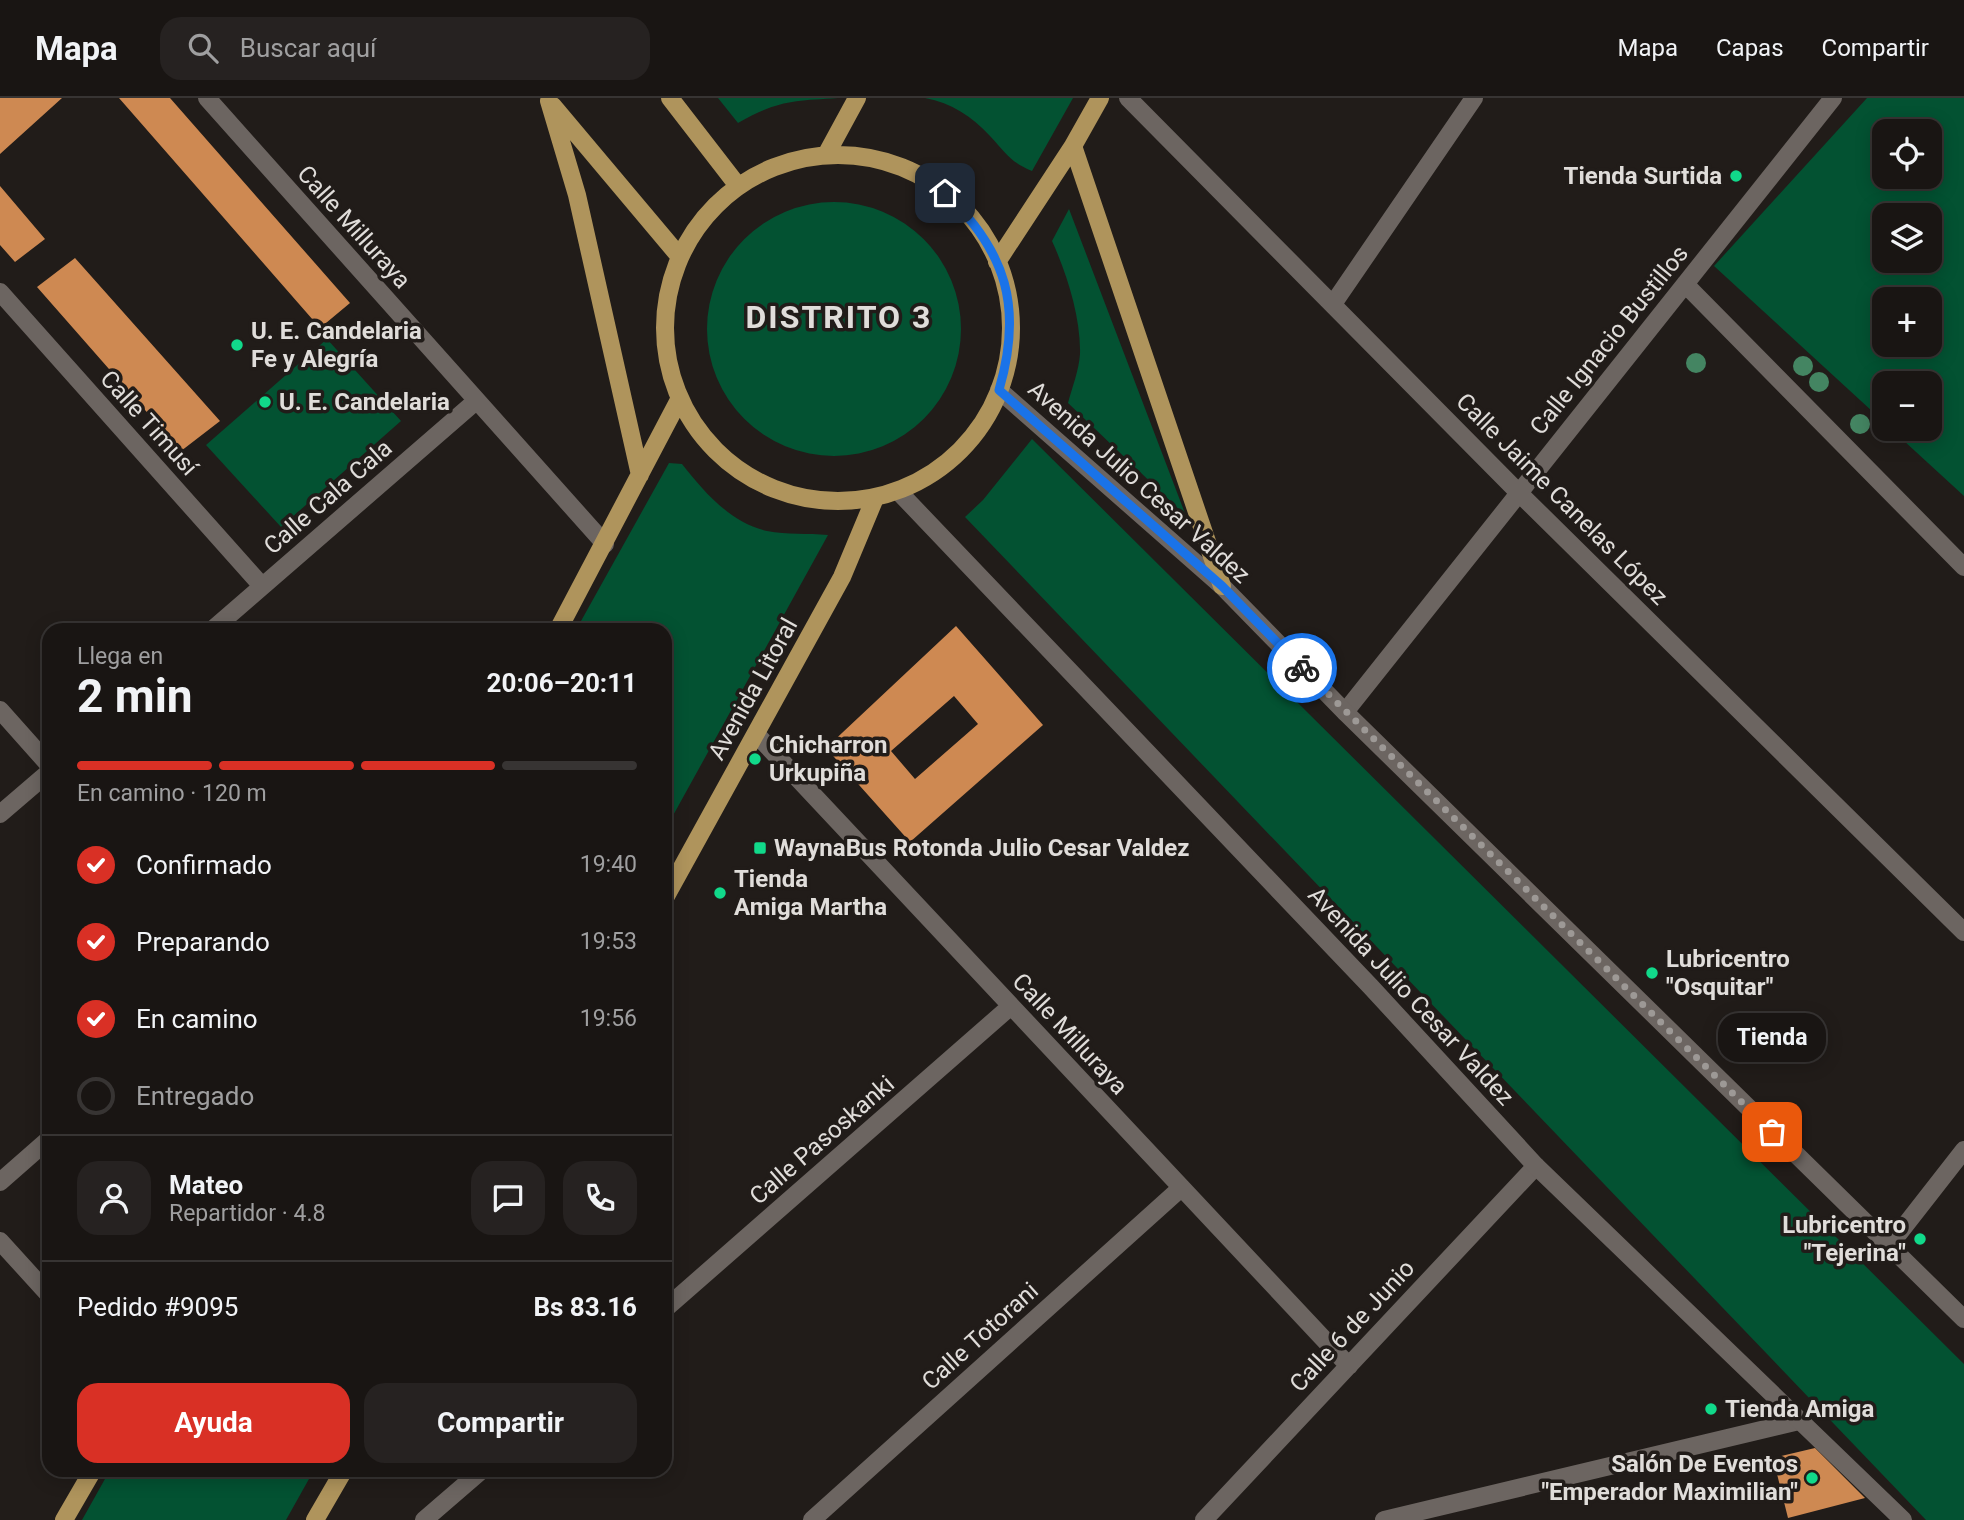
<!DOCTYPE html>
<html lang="es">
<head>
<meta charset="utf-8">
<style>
	body { margin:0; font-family:Roboto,sans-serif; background:#262221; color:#f1f3f6; height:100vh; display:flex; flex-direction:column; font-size:26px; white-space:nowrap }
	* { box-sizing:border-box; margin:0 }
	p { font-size:23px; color:#9f9fa0 }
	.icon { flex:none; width:38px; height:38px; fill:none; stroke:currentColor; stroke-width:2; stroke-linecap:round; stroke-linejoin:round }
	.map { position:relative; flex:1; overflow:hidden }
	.side { position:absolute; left:42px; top:525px; width:630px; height:854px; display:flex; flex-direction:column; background:#191513; border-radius:21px; box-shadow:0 4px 18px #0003,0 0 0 2px #373433 }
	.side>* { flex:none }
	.buttons { position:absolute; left:1872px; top:21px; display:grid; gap:14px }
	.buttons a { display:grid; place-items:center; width:70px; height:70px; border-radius:14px; background:#191513; box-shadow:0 4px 18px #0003,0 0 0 2px #373433; font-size:35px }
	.pin { position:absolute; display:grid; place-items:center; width:60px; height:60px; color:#fff; margin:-30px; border-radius:14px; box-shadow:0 4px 10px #0006 }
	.courier { position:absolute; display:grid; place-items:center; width:70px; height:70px; margin:-35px; border:5px solid #1a73e8; border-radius:50%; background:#fff; color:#222; box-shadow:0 2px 9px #0007 }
	.bubble { position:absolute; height:49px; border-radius:21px; background:#191513; box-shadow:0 4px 18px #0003,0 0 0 2px #373433; font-size:23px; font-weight:700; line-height:49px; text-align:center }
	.head em { font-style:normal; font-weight:700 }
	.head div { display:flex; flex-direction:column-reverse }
	.head { display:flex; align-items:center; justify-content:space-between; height:119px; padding:0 35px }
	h1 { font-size:46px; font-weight:700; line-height:52px }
	.bar { display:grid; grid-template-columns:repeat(4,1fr); gap:10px 7px; align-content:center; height:84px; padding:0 35px }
	.bar i { height:9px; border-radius:5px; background:#373433 }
	.bar .on { background:#d93025 }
	.bar p { grid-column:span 4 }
	.line { display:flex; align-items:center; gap:18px; padding:0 35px; border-top:2px solid #373433 }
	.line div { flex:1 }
	.round { display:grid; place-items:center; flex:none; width:74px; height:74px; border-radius:21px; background:#262221 }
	ol { padding:0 35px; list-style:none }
	li { display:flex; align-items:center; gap:21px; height:77px }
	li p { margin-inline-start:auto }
	li .icon { padding:7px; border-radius:50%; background:#d93025; color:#fff; stroke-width:4 }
	li:last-child { color:#9f9fa0 }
	li i { width:38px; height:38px; border:4px solid #373433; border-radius:50% }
	.primary-button { display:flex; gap:14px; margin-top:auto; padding:14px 35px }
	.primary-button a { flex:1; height:80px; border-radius:21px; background:#d93025; color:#fff; font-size:28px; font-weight:700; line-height:80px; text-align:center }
	.primary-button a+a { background:#262221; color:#f1f3f6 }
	header { display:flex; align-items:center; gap:42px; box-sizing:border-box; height:98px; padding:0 35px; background:#191513; border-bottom:2px solid #373433 }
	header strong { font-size:33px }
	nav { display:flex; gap:38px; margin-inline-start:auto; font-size:24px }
	.search { width:490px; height:63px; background:#262221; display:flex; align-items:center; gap:18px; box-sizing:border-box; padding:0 24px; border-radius:21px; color:#9f9fa0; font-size:26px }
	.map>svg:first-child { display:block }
</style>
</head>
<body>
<header>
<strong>Mapa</strong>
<div class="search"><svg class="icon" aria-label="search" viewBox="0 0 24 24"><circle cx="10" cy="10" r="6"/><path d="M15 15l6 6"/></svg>Buscar aquí</div>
<nav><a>Mapa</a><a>Capas</a><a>Compartir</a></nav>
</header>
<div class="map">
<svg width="1964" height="1422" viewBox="0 0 1964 1422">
	<rect width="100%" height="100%" fill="#211c19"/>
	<path fill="#035232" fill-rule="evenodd" d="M718 0H838C794 3 778 2 738 25Z
		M925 0H1073L1032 73C1010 64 1006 55 990 38 971 18 952 5 925 0Z
		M1867 0H1964V398L1891 331H1930V285H1885V325L1714 168ZM1930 33V79H1885V33ZM1930 117V163H1885V117ZM1885 201H1930V247H1885Z
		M707 231a127 127 0 1 1 254 0a127 127 0 1 1-254 0Z
		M1069 111 1186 418 1068 305C1072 290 1079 272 1080 256 1081 220 1067 176 1052 143Z
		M327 241 401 323 281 429 206 347Z
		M1032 341 1964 1266V1422H1926L965 419 983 402Z
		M669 365 682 366C704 394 731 425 767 433 787 437 808 435 828 437L665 732V532H576Z
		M110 1372H314L286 1422H82Z"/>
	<path fill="#ce8952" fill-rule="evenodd" d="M0 0H62L0 56Z
		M119 0H170L350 205 320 230Z
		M0 88 45 141 15 164 0 147Z
		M75 160 220 323 181 353 37 189Z
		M956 528 1043 627 910 744 826 650ZM954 598 978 626 915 681 891 653Z
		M1815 1350 1865 1400 1788 1420 1773 1360Z"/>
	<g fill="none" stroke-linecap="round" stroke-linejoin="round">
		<path stroke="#6c6561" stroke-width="18" d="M207 0 605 446
			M1128 0 1519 395 1964 834
			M1685 186 1964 469
			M0 194 262 488
			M1333 206 1474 0
			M212 532 476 303
			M0 612 49 667
			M1345 614 1833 0
			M757 637 1349 1268
			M0 716 49 674
			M0 1084 49 1041
			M0 1143 49 1197
			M1889 1148 1964 1052
			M665 1211 1011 908
			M424 1422 482 1372
			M812 1422 1181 1090
			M1204 1422 1536 1068
			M1384 1422 1799 1323"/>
		<path stroke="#6c6561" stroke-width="18" d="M999 292 1222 488 1345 614 1964 1221
			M898 393 1371 889 1536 1068 1903 1422"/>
		<path stroke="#af945c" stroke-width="18" d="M670 0 738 88
			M549 3 577 97 640 377
			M553 8 680 159
			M1073 48 1222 488
			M826 57 857 0
			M665 230a173 173 0 1 1 346 0a173 173 0 1 1-346 0Z
			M997 164 1073 48 1100 0
			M558 532 680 300
			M665 800 842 479 875 400
			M64 1422 93 1372
			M315 1422 344 1372"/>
	</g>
	<g fill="#448562">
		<circle cx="1696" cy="265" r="10"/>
		<circle cx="1803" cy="268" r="10"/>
		<circle cx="1819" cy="284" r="10"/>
		<circle cx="1860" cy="326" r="10"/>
	</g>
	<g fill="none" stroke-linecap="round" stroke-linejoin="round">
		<path stroke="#9d9996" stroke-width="7" stroke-dasharray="0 12.6" d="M1302 570 1772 1034"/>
		<path stroke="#1a73e8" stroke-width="9" d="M945 95C1007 154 1023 210 999 292L1222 488 1302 570"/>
	</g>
	<g fill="#11d98a" stroke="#211c19" stroke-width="2.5">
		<circle cx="1736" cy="78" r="7"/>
		<circle cx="237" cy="247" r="7"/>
		<circle cx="265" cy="304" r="7"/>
		<circle cx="755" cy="661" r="7"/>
		<rect x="753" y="743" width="14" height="14" rx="3.5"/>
		<circle cx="720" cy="795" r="7"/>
		<circle cx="1652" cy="875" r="7"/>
		<circle cx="1920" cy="1141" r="7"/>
		<circle cx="1711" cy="1311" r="7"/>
		<circle cx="1812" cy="1380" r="7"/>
	</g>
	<g text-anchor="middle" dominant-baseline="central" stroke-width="7" stroke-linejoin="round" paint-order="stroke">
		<g font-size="24" font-weight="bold" fill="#e0ddda" stroke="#211c19" text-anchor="start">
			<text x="1722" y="78" text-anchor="end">Tienda Surtida</text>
			<text x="251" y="233">U. E. Candelaria<tspan x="251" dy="28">Fe y Alegría</tspan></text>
			<text x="279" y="304">U. E. Candelaria</text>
			<text x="769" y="647">Chicharron<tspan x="769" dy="28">Urkupiña</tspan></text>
			<text x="774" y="750">WaynaBus Rotonda Julio Cesar Valdez</text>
			<text x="734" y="781">Tienda<tspan x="734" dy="28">Amiga Martha</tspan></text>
			<text x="1666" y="861">Lubricentro<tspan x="1666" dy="28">"Osquitar"</tspan></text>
			<text x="1906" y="1127" text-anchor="end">Lubricentro<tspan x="1906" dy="28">"Tejerina"</tspan></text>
			<text x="1725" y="1311">Tienda Amiga</text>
			<text x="1798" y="1366" text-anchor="end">Salón De Eventos<tspan x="1798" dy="28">"Emperador Maximilian"</tspan></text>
		</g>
		<g font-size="24" fill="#e0ddda" stroke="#211c19">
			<text transform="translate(354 129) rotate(48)">Calle Milluraya</text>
			<text transform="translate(1609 242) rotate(-51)">Calle Ignacio Bustillos</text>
			<text transform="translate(149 325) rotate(48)">Calle Timusí</text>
			<text transform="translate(1139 384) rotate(42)">Avenida Julio Cesar Valdez</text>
			<text transform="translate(328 399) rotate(-41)">Calle Cala Cala</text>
			<text transform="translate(1562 401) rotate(45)">Calle Jaime Canelas López</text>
			<text transform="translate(753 591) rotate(-61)">Avenida Litoral</text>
			<text transform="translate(1411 898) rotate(47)">Avenida Julio Cesar Valdez</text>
			<text transform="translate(1070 936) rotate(47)">Calle Milluraya</text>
			<text transform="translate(822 1042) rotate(-41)">Calle Pasoskanki</text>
			<text transform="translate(1352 1228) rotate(-47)">Calle 6 de Junio</text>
			<text transform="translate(980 1238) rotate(-42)">Calle Totorani</text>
		</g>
		<g font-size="32" font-weight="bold" letter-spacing="2" fill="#e0ddda" stroke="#211c19">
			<text x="839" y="219">DISTRITO 3</text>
		</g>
	</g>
</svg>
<div class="buttons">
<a><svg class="icon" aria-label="locate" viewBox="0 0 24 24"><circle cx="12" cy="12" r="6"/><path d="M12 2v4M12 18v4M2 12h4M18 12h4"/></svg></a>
<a><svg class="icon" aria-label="layers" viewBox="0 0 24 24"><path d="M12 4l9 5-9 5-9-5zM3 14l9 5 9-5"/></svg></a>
<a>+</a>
<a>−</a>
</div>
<div class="pin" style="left:1772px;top:1034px;background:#ea580c"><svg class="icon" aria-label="bag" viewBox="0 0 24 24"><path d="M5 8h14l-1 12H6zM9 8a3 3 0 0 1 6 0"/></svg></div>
<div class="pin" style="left:945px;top:95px;background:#1f2937"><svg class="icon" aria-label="home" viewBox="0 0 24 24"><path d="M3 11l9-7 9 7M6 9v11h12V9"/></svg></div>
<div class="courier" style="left:1302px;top:570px"><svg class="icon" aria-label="bike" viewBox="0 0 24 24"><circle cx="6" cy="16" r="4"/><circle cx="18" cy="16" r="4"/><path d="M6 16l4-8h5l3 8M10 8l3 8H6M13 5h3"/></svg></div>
<div class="bubble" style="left:1718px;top:915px;width:108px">Tienda</div>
<section class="side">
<div class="head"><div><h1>2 min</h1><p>Llega en</p></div><em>20:06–20:11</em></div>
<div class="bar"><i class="on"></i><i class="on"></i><i class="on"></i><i></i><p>En camino · 120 m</p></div>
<ol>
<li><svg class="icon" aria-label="check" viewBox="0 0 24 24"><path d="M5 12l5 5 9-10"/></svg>Confirmado<p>19:40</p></li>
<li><svg class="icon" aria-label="check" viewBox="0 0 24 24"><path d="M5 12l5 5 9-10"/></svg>Preparando<p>19:53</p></li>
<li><svg class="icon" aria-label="check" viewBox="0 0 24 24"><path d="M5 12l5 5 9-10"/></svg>En camino<p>19:56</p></li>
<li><i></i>Entregado</li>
</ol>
<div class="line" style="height:126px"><a class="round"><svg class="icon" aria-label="person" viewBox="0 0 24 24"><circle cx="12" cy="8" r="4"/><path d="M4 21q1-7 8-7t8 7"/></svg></a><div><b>Mateo</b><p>Repartidor · 4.8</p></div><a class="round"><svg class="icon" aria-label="chat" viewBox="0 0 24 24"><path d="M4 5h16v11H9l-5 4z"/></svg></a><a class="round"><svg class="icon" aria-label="phone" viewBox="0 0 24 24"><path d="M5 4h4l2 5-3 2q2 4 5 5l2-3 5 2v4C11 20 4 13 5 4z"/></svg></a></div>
<div class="line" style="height:91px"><div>Pedido #9095</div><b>Bs 83.16</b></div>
<div class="primary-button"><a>Ayuda</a><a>Compartir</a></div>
</section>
</div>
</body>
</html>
